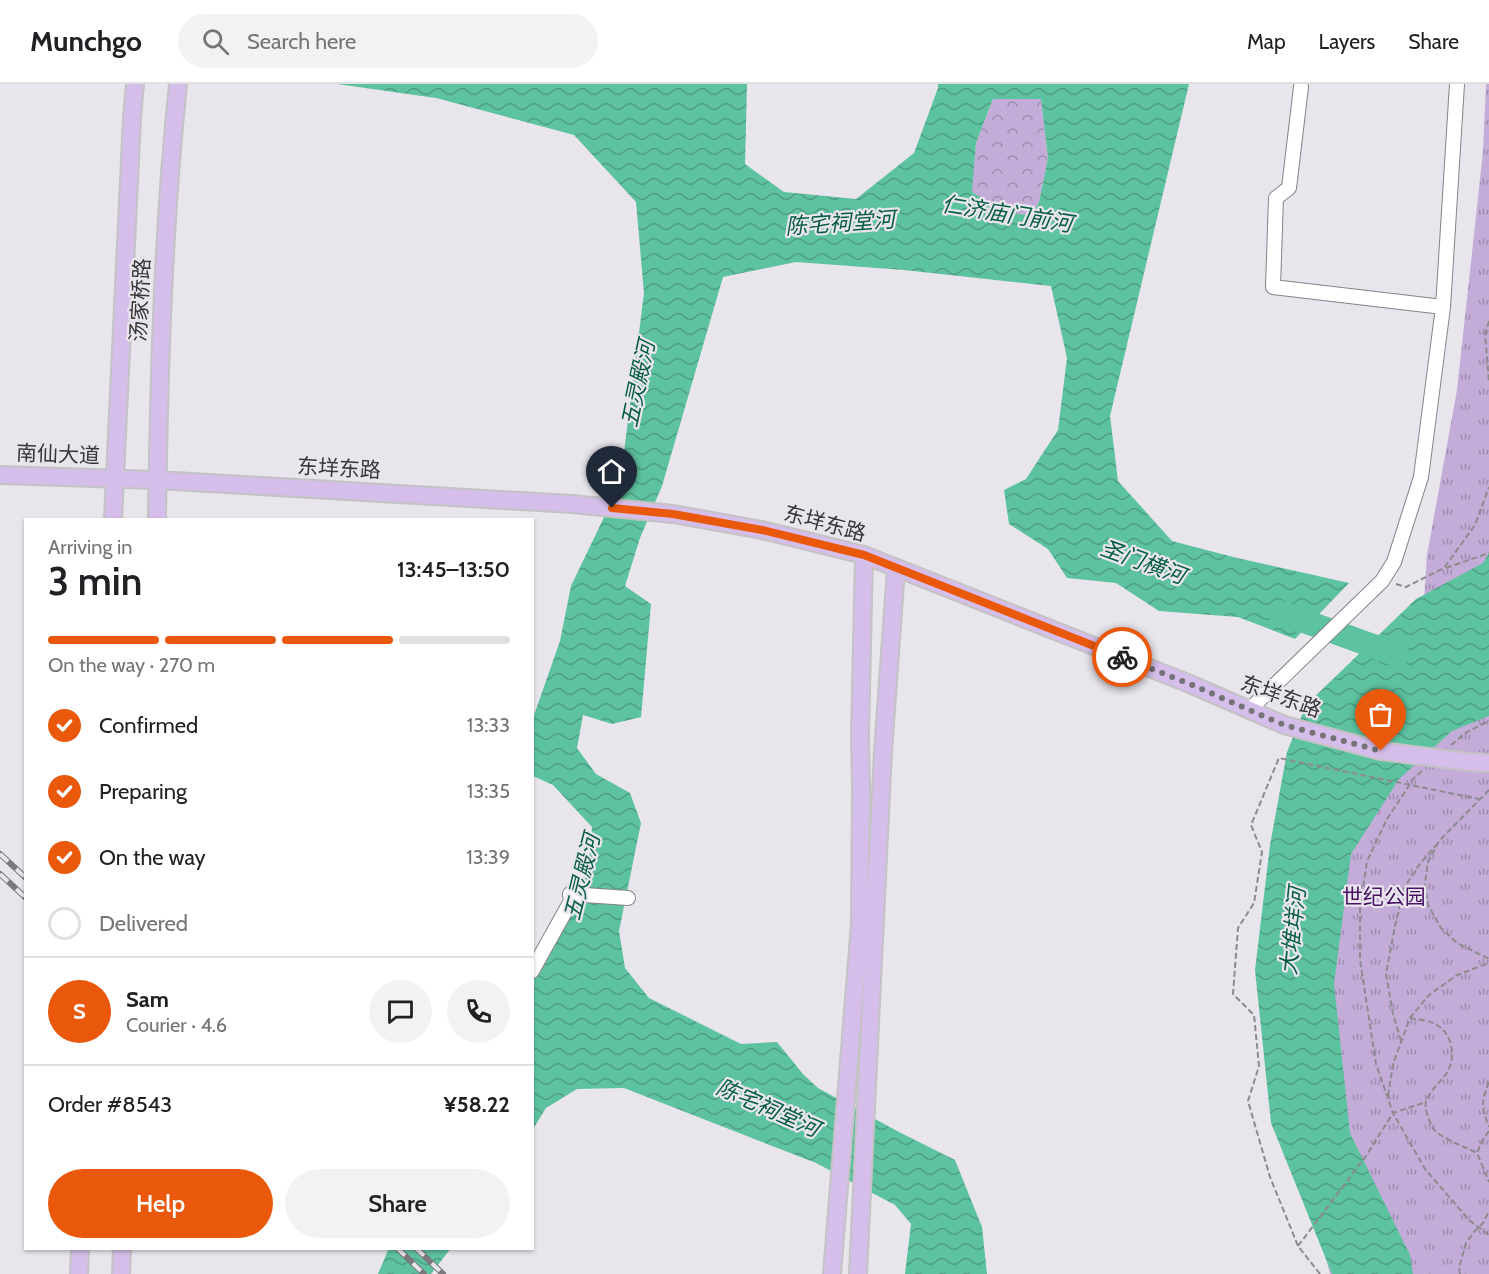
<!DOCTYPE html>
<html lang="en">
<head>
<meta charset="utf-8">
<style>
	body { margin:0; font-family:Cabin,"Noto Sans SC",sans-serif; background:#f2f2f2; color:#202124; height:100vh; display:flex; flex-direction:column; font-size:22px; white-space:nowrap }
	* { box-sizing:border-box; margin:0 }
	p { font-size:20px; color:#757577 }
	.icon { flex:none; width:33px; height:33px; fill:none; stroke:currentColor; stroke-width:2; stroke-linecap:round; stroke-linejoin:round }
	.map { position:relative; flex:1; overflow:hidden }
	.sheet { position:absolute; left:24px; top:434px; width:510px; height:732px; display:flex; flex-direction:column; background:#fff; border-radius:0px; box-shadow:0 2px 4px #0004 }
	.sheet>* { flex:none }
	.pin { position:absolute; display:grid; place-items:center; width:51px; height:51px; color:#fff; margin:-62px -26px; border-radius:50% 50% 50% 0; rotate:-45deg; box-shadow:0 0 6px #0007 }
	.pin .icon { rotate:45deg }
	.courier { position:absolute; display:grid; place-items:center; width:60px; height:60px; margin:-30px; border:4px solid #ea580c; border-radius:50%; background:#fff; color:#222; box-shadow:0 2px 8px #0007 }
	.summary em { font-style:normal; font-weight:600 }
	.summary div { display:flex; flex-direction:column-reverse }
	.summary { display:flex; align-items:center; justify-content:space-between; height:102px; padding:0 24px }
	h1 { font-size:39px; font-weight:600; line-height:45px }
	.bar { display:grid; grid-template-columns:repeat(4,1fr); gap:9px 6px; align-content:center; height:72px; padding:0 24px }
	.bar i { height:8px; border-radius:4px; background:#e0e0e0 }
	.bar .on { background:#ea580c }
	.bar p { grid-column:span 4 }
	.line { display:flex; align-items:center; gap:15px; padding:0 24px; border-top:2px solid #e0e0e0 }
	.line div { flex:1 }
	.round { display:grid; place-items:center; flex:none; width:63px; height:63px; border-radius:32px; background:#f2f2f2 }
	ol { padding:0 24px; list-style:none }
	li { display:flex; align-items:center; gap:18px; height:66px }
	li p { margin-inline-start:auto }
	li .icon { padding:6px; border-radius:50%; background:#ea580c; color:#fff; stroke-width:4 }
	li:last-child { color:#757577 }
	li i { width:33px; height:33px; border:3px solid #e0e0e0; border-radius:50% }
	.button { display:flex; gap:12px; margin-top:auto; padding:12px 24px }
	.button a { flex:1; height:69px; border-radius:36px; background:#ea580c; color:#fff; font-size:24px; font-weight:600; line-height:69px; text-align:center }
	.button a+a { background:#f2f2f2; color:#202124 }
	header { display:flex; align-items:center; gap:36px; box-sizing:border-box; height:84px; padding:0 30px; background:#fff; border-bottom:2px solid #e0e0e0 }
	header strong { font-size:28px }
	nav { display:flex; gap:33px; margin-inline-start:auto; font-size:21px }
	.search { width:420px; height:54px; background:#f2f2f2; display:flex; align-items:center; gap:15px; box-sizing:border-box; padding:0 21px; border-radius:33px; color:#757577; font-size:22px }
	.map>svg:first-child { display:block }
</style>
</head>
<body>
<header>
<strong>Munchgo</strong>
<div class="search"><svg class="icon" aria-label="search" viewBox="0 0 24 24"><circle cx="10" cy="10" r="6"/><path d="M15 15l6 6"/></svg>Search here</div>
<nav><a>Map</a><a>Layers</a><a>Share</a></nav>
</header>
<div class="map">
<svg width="1489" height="1190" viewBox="0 0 1489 1190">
	<defs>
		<pattern id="grass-tufts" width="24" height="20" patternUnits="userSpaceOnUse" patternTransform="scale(1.5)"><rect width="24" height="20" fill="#c3acd7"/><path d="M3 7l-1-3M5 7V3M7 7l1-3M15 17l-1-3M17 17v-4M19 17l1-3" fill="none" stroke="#9f8daf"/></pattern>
		<pattern id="forest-crowns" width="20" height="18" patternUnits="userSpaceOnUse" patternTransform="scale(1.5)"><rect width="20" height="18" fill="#c3acd7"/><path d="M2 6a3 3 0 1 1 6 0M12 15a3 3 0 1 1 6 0" fill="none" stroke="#9f8daf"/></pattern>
		<pattern id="water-waves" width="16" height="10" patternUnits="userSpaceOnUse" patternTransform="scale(1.5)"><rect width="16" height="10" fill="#5dc2a0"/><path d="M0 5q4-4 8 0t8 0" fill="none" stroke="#4e9e83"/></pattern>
	</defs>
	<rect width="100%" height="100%" fill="#e9e5ed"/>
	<path fill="url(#grass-tufts)" d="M1486 0H1489V1190H1330L1289 1032 1279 784 1422 546 1427 471 1457 306 1483 68Z"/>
	<path fill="url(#forest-crowns)" d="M993 15H1041L1048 74 1039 118 1032 131 1007 129 971 108 976 59Z"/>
	<path fill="url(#water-waves)" fill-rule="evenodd" d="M337 0H747L745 80 784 108 856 115 914 69 938 4V0H1189L1110 332 1118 397 1172 457 1237 474 1349 499 1295 555 1238 533 1159 527 1116 499 1067 494 1048 465 1009 440 1004 406 1026 395 1058 346 1067 274 1051 202 904 186 796 178 723 193 662 402 640 454 625 502 651 520 641 633 612 640 583 631 577 664 596 690 630 709 641 739 619 847 625 884 649 914 741 960 777 958 803 990 818 1004 899 1048 955 1076 982 1143 987 1190H905L911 1140 895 1121 816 1079 624 1004 577 1005 546 1024 533 1045V896L588 787 592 743 553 701 533 692V634L560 557 571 502 620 400 644 209 636 118 574 51 436 14ZM993 15H1041L1048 74 1039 118 1032 131 1007 129 972 108 976 59Z
		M1489 469V632L1452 647 1399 695 1351 770 1334 900 1350 1049 1410 1171 1413 1190H1332L1271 1039 1255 886 1270 761 1287 668 1306 621 1416 515 1483 479Z
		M389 1164H451L431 1190H378Z"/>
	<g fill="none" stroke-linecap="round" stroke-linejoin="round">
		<path stroke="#5dc2a0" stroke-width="24" d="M1279 528 1398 571"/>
		<defs>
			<path id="minor" d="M1301 3 1289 104 1276 114 1273 203 1443 223
				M1249 626 1382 497 1394 478 1421 393 1443 223 1457 0
				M532 887 571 817 570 810 628 814"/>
			<path id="major" d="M0 391 157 396 572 420 673 430 762 446 864 471 1190 600 1284 641
				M113 435 132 34 135 0
				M157 435C159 290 163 145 178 0
				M1469 678 1489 679
				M79 1190 80 1164
				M121 1190 122 1164
				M832 1190 860 840 861 703 860 651 864 471
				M858 1190 883 667 896 485"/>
		</defs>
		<use href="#minor" stroke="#868289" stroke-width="16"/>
		<use href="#major" stroke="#c3c3c4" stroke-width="20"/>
		<path stroke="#8d8a90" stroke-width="2" stroke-dasharray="6 3" stroke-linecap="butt" d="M1489 237 1485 250 1489 298
			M1446 484 1489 469
			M1396 500 1406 503 1444 484 1475 441 1489 403
			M1451 661 1467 648 1489 637
			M1422 687 1414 694 1387 735 1367 777 1360 824V876L1376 980 1393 1029 1425 1085 1470 1137 1489 1151
			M1489 706 1439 757 1428 778 1425 799 1428 821 1441 844 1457 859 1489 875
			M1410 934C1418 936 1430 936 1437 941 1452 950 1456 971 1448 987 1442 997 1431 1005 1426 1017 1424 1025 1429 1037 1433 1044 1439 1054 1466 1063 1477 1069
			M1401 957 1393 930 1386 890 1395 842 1404 804 1419 781 1436 761
			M1489 998C1481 1019 1481 1022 1489 1043
			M1388 1012 1393 980 1410 934 1429 911 1457 891 1489 879
			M1489 1047 1482 1057 1477 1069 1489 1098
			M1298 1162 1366 1072 1393 1029 1426 1018
			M1320 1190 1298 1162 1270 1093 1248 1017 1259 982 1254 931 1233 910 1238 844 1254 819 1262 768 1251 741 1279 674 1479 715
			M1460 1190 1459 1184 1466 1159 1474 1148 1483 1139 1489 1127"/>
		<use href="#minor" stroke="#fff" stroke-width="14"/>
		<use href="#major" stroke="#d6beea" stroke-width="16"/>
		<defs>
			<path id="rail" d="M0 770 26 794
				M0 790 26 814
				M397 1164 424 1190
				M416 1164 443 1190"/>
		</defs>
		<use href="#rail" stroke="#7b787d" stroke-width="6"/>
		<use href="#rail" stroke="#e9e5ed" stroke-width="4" stroke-dasharray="11" stroke-linecap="butt"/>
		<defs>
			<path id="major-bridge" d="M1284 641 1381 667 1469 678"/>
		</defs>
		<use href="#major-bridge" stroke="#c3c3c4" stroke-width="20" stroke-linecap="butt"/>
		<use href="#major-bridge" stroke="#d6beea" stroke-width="16"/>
	</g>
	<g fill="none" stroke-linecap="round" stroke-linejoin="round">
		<path stroke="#767378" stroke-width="6" stroke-dasharray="0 10.8" d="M1122 573 1190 600 1284 641 1381 667"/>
		<path stroke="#ea580c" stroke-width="8" d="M612 424 673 430 762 446 864 471 1122 573"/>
	</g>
	<g text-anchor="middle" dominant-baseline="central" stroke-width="4.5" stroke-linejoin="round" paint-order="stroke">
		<g font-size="21" fill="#383639" stroke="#e9e5ed">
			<text transform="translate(140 216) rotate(-87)">汤家桥路</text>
			<text transform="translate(58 370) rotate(2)">南仙大道</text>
			<text transform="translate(339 384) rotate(3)">东垟东路</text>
			<text transform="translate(825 439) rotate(15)">东垟东路</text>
			<text transform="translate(1281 612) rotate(20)">东垟东路</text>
		</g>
		<g font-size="21" fill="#461064" stroke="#e9e5ed">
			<text x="1384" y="812">世纪公园</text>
		</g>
		<g font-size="22" font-style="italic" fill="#065c46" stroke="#e9e5ed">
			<text transform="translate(1007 130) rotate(9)">仁济庙门前河</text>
			<text transform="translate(840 139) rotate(-4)">陈宅祠堂河</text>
			<text transform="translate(638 300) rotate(-78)">五灵殿河</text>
			<text transform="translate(1143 478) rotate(20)">圣门横河</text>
			<text transform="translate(582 793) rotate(-76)">五灵殿河</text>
			<text transform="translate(1293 847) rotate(-84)">大堆垟河</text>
			<text transform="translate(768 1024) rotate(24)">陈宅祠堂河</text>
		</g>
	</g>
</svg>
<div class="pin" style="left:1381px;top:667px;background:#ea580c"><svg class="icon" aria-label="bag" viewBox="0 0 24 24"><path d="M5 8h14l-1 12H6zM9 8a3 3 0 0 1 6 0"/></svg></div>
<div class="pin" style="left:612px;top:424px;background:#1f2937"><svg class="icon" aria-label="home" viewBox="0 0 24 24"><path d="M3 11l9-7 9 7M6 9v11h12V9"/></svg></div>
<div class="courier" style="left:1122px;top:573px"><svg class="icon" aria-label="bike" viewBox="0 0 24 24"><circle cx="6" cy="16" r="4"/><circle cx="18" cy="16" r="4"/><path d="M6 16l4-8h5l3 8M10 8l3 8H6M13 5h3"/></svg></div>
<section class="sheet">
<div class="summary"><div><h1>3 min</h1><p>Arriving in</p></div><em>13:45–13:50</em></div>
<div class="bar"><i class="on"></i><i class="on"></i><i class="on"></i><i></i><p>On the way · 270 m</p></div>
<ol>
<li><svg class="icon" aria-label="check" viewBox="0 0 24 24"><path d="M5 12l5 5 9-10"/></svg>Confirmed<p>13:33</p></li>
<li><svg class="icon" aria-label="check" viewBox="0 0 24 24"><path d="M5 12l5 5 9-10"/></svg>Preparing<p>13:35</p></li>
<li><svg class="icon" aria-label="check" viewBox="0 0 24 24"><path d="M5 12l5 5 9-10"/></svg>On the way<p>13:39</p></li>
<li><i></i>Delivered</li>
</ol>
<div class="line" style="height:108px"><b class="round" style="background:#ea580c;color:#fff">S</b><div><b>Sam</b><p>Courier · 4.6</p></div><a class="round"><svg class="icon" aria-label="chat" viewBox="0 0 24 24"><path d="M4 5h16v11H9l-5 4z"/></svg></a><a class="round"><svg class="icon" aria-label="phone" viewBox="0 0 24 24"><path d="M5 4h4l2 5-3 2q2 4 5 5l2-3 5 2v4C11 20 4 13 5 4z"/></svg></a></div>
<div class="line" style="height:78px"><div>Order #8543</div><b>¥58.22</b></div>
<div class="button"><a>Help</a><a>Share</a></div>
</section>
</div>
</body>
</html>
